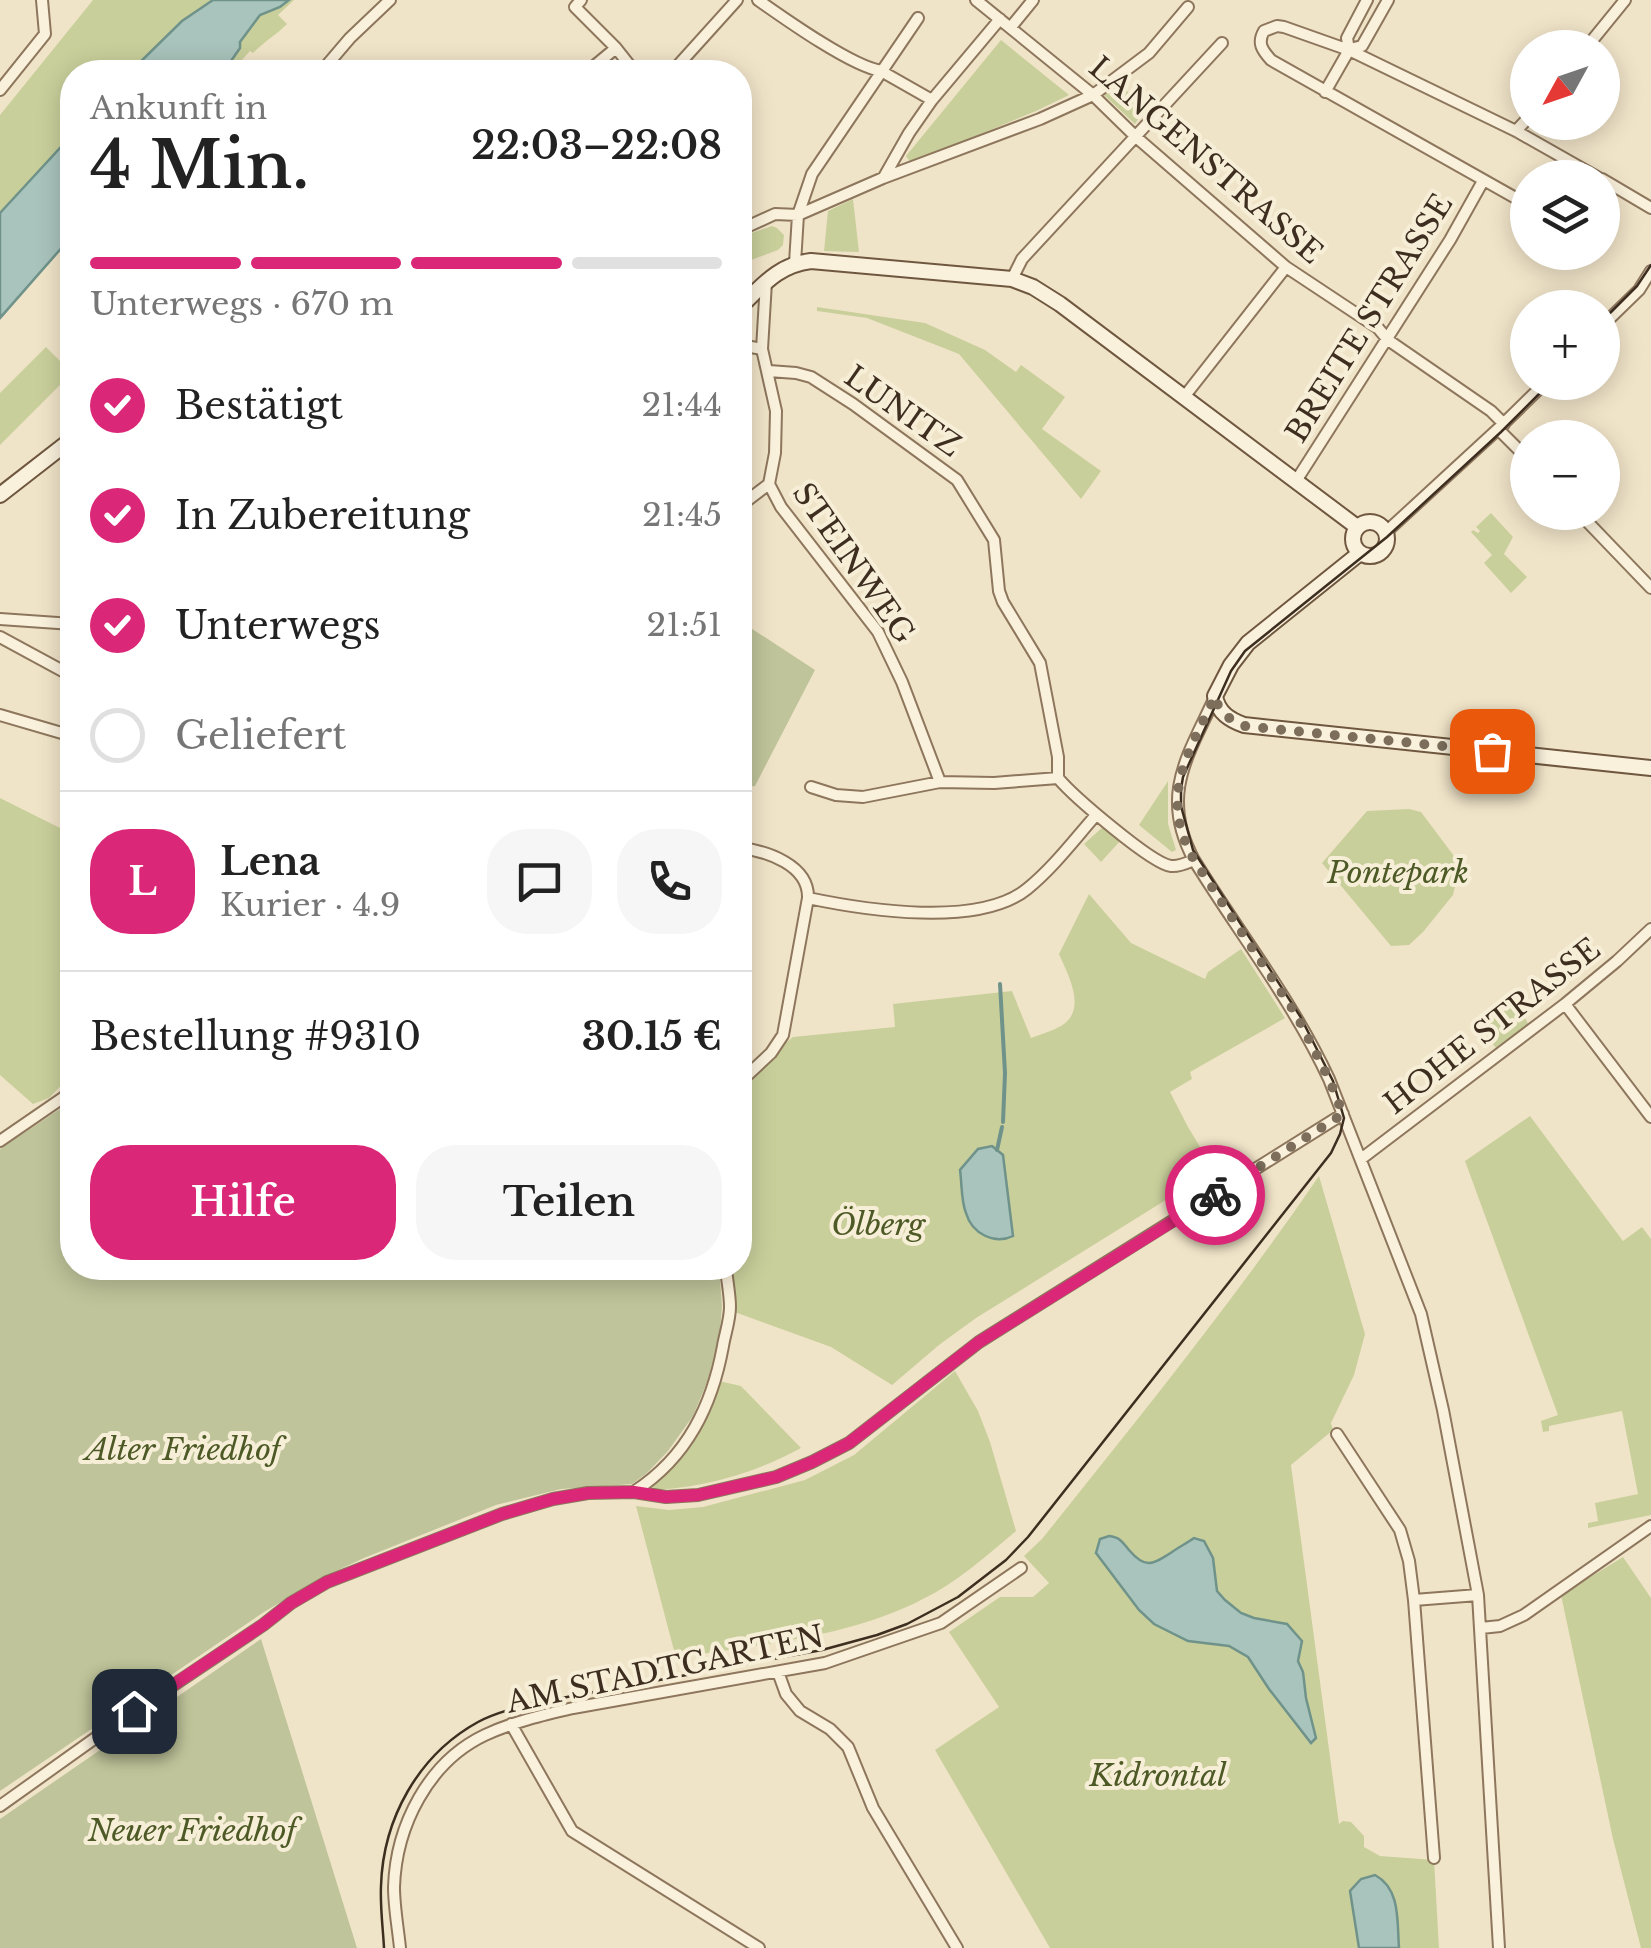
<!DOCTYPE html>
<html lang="de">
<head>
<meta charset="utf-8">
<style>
	body { margin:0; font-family:"Libre Baskerville",serif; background:#f6f6f6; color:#222; height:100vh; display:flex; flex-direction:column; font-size:38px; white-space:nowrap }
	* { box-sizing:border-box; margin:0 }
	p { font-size:32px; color:#767676 }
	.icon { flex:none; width:55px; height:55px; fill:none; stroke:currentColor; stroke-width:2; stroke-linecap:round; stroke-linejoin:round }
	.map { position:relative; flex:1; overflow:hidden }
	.panel { position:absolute; left:60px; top:60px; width:692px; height:1220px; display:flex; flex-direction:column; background:#fff; border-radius:40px; box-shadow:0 5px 25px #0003 }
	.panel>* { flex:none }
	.needle { width:65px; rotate:230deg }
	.fabs { position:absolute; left:1510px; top:30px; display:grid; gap:20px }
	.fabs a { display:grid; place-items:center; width:110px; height:110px; border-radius:50%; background:#fff; box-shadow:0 5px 25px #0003; font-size:50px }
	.pin { position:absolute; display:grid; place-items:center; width:85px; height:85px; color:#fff; margin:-42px; border-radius:20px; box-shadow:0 5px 15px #0006 }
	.courier { position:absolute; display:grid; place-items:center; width:100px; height:100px; margin:-50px; border:8px solid #db2777; border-radius:50%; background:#fff; color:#222; box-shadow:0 2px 12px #0007 }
	.overview em { font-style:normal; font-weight:600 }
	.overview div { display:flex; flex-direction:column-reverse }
	.overview { display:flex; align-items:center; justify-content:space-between; height:170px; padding:0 30px }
	h1 { font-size:65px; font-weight:600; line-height:75px }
	.bar { display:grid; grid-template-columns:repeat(4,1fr); gap:15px 10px; align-content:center; height:120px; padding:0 30px }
	.bar i { height:12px; border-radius:8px; background:#e0e0e0 }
	.bar .active { background:#db2777 }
	.bar p { grid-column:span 4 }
	.line { display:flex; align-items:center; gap:25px; padding:0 30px; border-top:2px solid #e0e0e0 }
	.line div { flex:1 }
	.round { display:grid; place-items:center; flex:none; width:105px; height:105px; border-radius:40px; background:#f6f6f6 }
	ol { padding:0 30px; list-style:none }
	li { display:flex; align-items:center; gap:30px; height:110px }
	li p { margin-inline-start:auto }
	li .icon { padding:10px; border-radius:50%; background:#db2777; color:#fff; stroke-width:4 }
	li:last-child { color:#767676 }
	li i { width:55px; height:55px; border:5px solid #e0e0e0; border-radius:50% }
	.action { display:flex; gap:20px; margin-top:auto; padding:20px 30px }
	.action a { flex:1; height:115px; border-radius:40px; background:#db2777; color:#fff; font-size:40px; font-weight:600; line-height:115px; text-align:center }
	.action a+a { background:#f6f6f6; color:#222 }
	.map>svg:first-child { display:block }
</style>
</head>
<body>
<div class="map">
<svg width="1651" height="1948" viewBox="0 0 1651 1948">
	<rect width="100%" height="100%" fill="#f0e4c8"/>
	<path fill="#c9cf9b" d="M93 0H213L145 56 130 72H72V135L0 213V115Z
		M289 0H294L278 15 287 24C276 35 264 42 253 53L250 51 231 72H214L231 60 240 49V42L260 15 280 7Z
		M1001 40 1069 95 1036 111 911 163 906 156Z
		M1120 84 1145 109 1135 124 1104 95Z
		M853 199 859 252 824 251 828 211Z
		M772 226 777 228 784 235 783 245 778 250 740 264 742 251 740 237Z
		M817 307 925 323 985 350 1016 372 1021 365 1065 397 1042 429 1101 471 1081 499 959 354 867 318 817 311Z
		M46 347 72 373 0 445V393Z
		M1491 513 1513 537 1504 554 1527 577 1511 593 1484 563 1492 555 1471 532 1473 530 1478 533 1480 531 1476 527Z
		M1168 781V824L1176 850 1172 852 1139 825Z
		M0 798 66 831 72 820V1074L49 1098 33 1104 0 1075Z
		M1409 809 1421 812 1460 864 1453 895 1423 932 1409 945 1391 946 1322 863 1367 811Z
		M1104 826 1121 840 1101 862 1084 844Z
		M1089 894 1131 943 1205 979 1208 972 1241 949 1285 1018 1190 1072 1192 1079 1170 1092 1188 1127 1214 1170 976 1318 939 1345 892 1385 831 1347 732 1311 727 1268H740V1084L773 1053 793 1037 895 1027 893 1004 1012 991 1031 1038C1041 1034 1052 1031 1061 1026 1088 1010 1068 975 1059 954Z
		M1517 1001 1528 1024 1496 1048 1480 1029Z
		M1530 1116 1623 1241 1642 1227 1651 1239V1515L1588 1528V1523L1598 1521 1595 1503 1638 1494 1622 1411 1549 1426V1431L1543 1432 1541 1421 1558 1415 1465 1161Z
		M1319 1176 1365 1334 1354 1375 1331 1423 1333 1430 1291 1465 1339 1824 1343 1821 1351 1822 1364 1836V1847L1380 1856 1434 1860 1439 1948H1050L935 1750 999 1707 949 1632 1000 1597H1033L1049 1583 1024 1556 1042 1539C1137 1420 1233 1302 1319 1176Z
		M955 1371 978 1411 990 1442 1016 1531C986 1556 958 1582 923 1599 848 1638 759 1644 676 1658L636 1506 669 1510 703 1507 805 1480 854 1455Z
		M719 1381 741 1386 801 1448C751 1475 697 1490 641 1490L659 1479Z
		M1623 1557 1651 1598V1948H1641L1613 1839 1561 1595Z"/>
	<path fill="#bfc49a" d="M740 621 815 670 755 786 740 788Z
		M72 1101V1268H719L722 1306 720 1332 708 1380 693 1416 668 1451 647 1473 632 1484 561 1489 496 1505 364 1558 321 1578 264 1612 0 1791V1149Z
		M261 1639 357 1948H0V1819Z"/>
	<path fill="#a9c4bc" stroke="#6f938a" stroke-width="2.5" d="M213 0H289L280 7 260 15 240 42V48L231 61 214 72H130L182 21Z
		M72 135V236L0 318V213Z
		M992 1146 1003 1155 1013 1236C995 1245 972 1234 966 1213 961 1201 962 1184 960 1170L978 1149Z
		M1109 1536C1119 1537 1122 1541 1129 1550 1146 1570 1153 1564 1172 1552 1179 1547 1187 1543 1194 1538L1204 1541 1213 1558 1217 1591 1225 1600 1241 1613 1254 1618 1287 1624 1302 1641 1298 1661 1303 1672 1306 1698 1316 1738 1311 1743 1269 1689 1248 1657 1229 1646 1188 1641 1154 1624 1139 1610 1096 1553 1100 1539Z
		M1375 1875C1401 1889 1397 1922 1399 1948H1359L1350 1891 1361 1879Z"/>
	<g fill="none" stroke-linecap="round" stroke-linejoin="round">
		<path stroke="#6f938a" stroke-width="4" d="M1000 984 1005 1073 1003 1122
			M997 1150 1002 1127"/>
		<defs>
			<path id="street" d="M581 0 575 7 616 48 635 72
				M758 0C785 19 851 66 881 71L932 100
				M976 0 1093 95 1136 137 1286 267 1378 328 1388 340 1491 411 1504 424
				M1011 27 1033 0
				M1586 48 1625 0
				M1350 49 1362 46 1388 0
				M1349 50 1347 38 1367 0
				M321 72 350 38 390 0
				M587 72 616 48
				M672 72 737 0
				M0 90 45 34 42 0
				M1325 92 1349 50
				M1516 131 1528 118
				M884 177 909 133 932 100 1000 19
				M1602 179 1651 208
				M1528 205 1271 60C1262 50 1257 43 1264 31L1277 26 1284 27 1349 50 1516 131 1599 178
				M740 230 775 214 798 215 883 178 1040 119 1093 95 1149 53 1188 7
				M795 263 798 215 812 174 918 18
				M1012 279 1022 259 1222 43
				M1602 326 1639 290 1651 271
				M740 345 762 349
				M769 371 796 373 811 377 853 404 957 480 994 540 999 591 1003 602 1040 663 1058 757V778C1073 796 1152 864 1171 866 1179 867 1187 863 1194 860
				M1184 397 1286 267
				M1498 429 1528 459
				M1296 481 1450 240 1483 181
				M769 484 781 507 878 632 902 682 940 782
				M740 506 769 484 775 453 776 411 762 349 766 282
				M1578 512 1651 588
				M1386 532 1498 429 1546 382
				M0 619 72 624
				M0 637 72 676
				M1215 697C1188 756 1159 795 1194 860 1239 933 1292 1000 1329 1079L1421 1314 1443 1410 1478 1595 1499 1948
				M0 715 72 736
				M811 787 836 795 863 797 940 782 994 783 1058 778
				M740 848C767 851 809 865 808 898 865 910 979 928 1027 889 1053 868 1074 840 1096 815
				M1565 1004 1651 1117
				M740 1082 771 1053 783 1035 808 898
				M0 1141 64 1097 72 1087
				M1361 1159 1565 1004 1617 961 1651 929
				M1337 1434 1400 1530 1409 1561 1414 1600 1434 1858
				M635 1491C687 1457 712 1406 723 1346 725 1334 730 1320 730 1307 730 1294 727 1281 726 1268
				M1414 1600 1478 1595
				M1481 1628 1500 1626 1524 1615 1651 1526
				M778 1672 786 1694 800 1711 830 1729 848 1747 873 1808 957 1948
				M511 1724 572 1831 759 1948
				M0 1806 108 1729 263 1625 291 1603 327 1582 502 1514 553 1499 588 1493 634 1492 666 1497 698 1495 776 1477 812 1462 849 1443 979 1342 1343 1114
				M400 1948C398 1928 394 1907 394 1887 396 1826 428 1762 485 1735 513 1722 543 1715 573 1708L825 1663 941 1623 1021 1568"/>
			<path id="secondary" d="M740 307C763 285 778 265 811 261L1012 279 1033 287 1060 304 1357 527
				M0 495 72 439
				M1353 539a17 17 0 1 1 34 0a17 17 0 1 1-34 0Z
				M1360 553 1248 643 1231 665 1215 696C1218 713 1230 720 1244 725L1651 768"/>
		</defs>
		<use href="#street" stroke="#8d765c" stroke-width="14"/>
		<use href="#secondary" stroke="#6f573f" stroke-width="18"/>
		<use href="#street" stroke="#faf1dc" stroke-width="10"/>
		<use href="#secondary" stroke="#faf1dc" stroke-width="14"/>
		<path stroke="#3d2e20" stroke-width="2.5" d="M1602 321 1637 286 1651 265
			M384 1948C383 1928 380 1907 381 1886 383 1819 418 1755 478 1722 494 1713 512 1709 529 1704L822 1650 877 1635 907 1624 958 1597 1006 1560 1028 1537 1331 1153 1340 1134 1344 1118 1333 1081 1300 1016 1193 850 1181 806V789L1183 777 1231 671 1245 651 1387 537 1501 432 1551 382"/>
	</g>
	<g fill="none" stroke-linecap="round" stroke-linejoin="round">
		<path stroke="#7c6e5b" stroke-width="10" stroke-dasharray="0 18" d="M1215 1195 1343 1114 1329 1079 1296 1014 1194 860C1158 795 1188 755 1215 696 1218 712 1230 720 1244 726L1492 751"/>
		<path stroke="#db2777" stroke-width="12" d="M134 1711 263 1625 291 1603 327 1582 502 1514 553 1499 588 1493 634 1492 666 1497 698 1495 776 1477 812 1462 849 1443 979 1342 1215 1195"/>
	</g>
	<g text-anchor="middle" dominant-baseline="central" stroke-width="8" stroke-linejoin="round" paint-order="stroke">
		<g font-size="30" fill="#3d2e20" stroke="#f7eed8">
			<text transform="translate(1206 160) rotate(41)">LANGENSTRASSE</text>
			<text transform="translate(1369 318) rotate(-58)">BREITE STRASSE</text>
			<text transform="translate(903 411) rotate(35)">LUNITZ</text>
			<text transform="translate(854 563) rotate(55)">STEINWEG</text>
			<text transform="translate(1492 1026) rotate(-38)">HOHE STRASSE</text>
			<text transform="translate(665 1669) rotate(-12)">AM STADTGARTEN</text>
		</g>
		<g font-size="30" font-style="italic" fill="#4d5a26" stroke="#f7eed8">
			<text x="1398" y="872">Pontepark</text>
			<text x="878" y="1224">Ölberg</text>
			<text x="183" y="1449">Alter Friedhof</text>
			<text x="1158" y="1775">Kidrontal</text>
			<text x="192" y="1830">Neuer Friedhof</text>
		</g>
	</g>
</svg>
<div class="fabs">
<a><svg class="needle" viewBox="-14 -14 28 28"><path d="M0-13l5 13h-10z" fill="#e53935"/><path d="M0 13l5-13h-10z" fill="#767676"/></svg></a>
<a><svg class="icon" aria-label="layers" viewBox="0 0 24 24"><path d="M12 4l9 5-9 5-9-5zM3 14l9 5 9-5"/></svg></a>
<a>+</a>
<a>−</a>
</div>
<div class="pin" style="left:1492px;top:751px;background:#ea580c"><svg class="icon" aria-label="bag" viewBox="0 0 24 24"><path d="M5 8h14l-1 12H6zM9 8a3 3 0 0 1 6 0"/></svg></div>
<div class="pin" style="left:134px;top:1711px;background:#1f2937"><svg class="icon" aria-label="home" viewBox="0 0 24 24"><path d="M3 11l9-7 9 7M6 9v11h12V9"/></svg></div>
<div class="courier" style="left:1215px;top:1195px"><svg class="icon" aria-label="bike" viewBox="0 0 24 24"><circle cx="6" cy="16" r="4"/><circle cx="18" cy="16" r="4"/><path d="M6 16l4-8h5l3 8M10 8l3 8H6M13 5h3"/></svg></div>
<section class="panel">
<div class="overview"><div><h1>4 Min.</h1><p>Ankunft in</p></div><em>22:03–22:08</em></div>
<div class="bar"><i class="active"></i><i class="active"></i><i class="active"></i><i></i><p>Unterwegs · 670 m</p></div>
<ol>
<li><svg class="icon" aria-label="check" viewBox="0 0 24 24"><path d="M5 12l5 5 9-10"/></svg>Bestätigt<p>21:44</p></li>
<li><svg class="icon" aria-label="check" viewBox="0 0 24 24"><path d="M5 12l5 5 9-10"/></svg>In Zubereitung<p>21:45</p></li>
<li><svg class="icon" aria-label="check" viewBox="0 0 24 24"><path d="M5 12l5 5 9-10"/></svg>Unterwegs<p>21:51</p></li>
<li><i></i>Geliefert</li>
</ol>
<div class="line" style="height:180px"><b class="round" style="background:#db2777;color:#fff">L</b><div><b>Lena</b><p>Kurier · 4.9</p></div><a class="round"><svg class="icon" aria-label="chat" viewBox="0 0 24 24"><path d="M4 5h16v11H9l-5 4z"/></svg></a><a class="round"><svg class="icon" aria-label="phone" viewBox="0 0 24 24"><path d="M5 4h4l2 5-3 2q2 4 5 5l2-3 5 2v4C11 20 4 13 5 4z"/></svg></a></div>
<div class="line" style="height:130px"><div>Bestellung #9310</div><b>30.15 €</b></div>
<div class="action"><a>Hilfe</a><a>Teilen</a></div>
</section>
</div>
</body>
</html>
